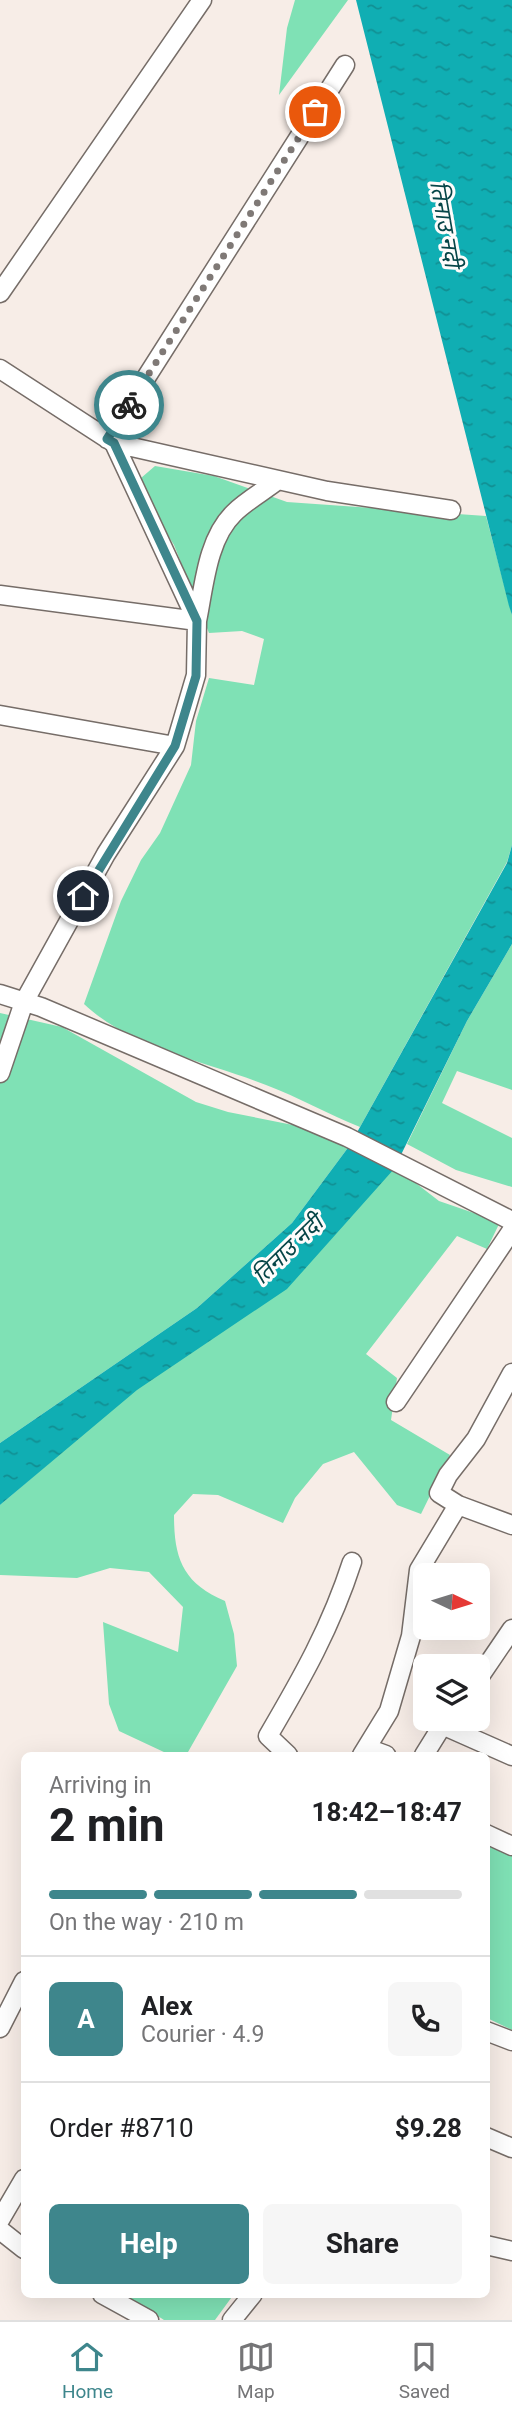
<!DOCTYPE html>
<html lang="en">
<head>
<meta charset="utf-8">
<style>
	body { margin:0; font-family:Roboto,"Noto Sans Devanagari",sans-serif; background:#f6f6f6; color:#202124; height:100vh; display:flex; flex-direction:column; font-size:26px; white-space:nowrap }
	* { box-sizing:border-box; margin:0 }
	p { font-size:23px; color:#757577 }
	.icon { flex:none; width:38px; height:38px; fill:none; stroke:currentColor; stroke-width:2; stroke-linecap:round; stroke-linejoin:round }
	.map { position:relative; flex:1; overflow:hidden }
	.drawer { position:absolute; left:21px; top:1752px; width:469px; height:546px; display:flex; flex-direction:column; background:#fff; border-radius:10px; box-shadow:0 7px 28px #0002 }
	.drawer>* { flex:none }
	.needle { width:46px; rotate:94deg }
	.controls { position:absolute; left:413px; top:1563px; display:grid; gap:14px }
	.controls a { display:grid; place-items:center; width:77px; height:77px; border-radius:10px; background:#fff; box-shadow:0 7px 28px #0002; font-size:35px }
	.pin { position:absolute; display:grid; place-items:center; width:60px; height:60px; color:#fff; margin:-30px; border:4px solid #fff; border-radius:50%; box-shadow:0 2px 7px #0007 }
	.courier { position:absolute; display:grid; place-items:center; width:70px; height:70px; margin:-35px; border:5px solid #3e868c; border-radius:50%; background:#fff; color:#222; box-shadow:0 2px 9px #0007 }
	.head em { font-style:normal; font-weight:700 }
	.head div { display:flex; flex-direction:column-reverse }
	.head { display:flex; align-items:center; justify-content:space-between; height:119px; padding:0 28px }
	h1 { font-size:46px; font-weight:700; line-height:52px }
	.bar { display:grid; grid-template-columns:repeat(4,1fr); gap:10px 7px; align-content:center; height:84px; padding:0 28px }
	.bar i { height:9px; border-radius:5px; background:#e0e0e0 }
	.bar .current { background:#3e868c }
	.bar p { grid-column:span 4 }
	.line { display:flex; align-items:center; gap:18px; padding:0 28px; border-top:2px solid #e0e0e0 }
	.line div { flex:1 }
	.round { display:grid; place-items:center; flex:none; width:74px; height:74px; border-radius:10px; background:#f6f6f6 }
	.primary-button { display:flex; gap:14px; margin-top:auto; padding:14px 28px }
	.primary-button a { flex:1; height:80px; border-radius:10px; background:#3e868c; color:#fff; font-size:28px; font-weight:700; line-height:80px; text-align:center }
	.primary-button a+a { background:#f6f6f6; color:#202124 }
	.dock { display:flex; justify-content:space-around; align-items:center; height:98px; border-top:2px solid #e0e0e0; background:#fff; font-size:19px; color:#757577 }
	.dock a { display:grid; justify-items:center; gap:4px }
	.dock .current { color:#3e868c }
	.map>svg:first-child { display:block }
</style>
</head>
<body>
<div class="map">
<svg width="512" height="2320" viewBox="0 0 512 2320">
	<defs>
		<pattern id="water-ripples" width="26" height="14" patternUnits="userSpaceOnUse" patternTransform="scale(1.75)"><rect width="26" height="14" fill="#10aeb3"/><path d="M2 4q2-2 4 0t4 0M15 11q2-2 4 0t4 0" fill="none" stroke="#118f93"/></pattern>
	</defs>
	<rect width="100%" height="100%" fill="#f7ede7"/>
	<path fill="#7fe1b5" d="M295 0H348L279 95 287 28Z
		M155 466 214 476 287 502 486 516 512 615V845L507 862 360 1127C328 1114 298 1097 266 1085 206 1061 132 1049 84 1004L121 901 141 860 160 833 191 765 196 721 209 678 254 685 264 639 242 631 209 633 174 545 154 513 141 478Z
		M512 944V1090L457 1071 442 1103 512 1138V1187L456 1170 407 1144 467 1021Z
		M0 1013 62 1027 196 1102 228 1112 298 1126 350 1145 292 1223 197 1308 0 1443Z
		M395 1167 439 1201 500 1222 487 1249 457 1236 366 1354 397 1378 391 1420 450 1455 421 1514 397 1505 354 1452 323 1464 295 1498 283 1523 218 1495 193 1494 174 1515C174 1559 183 1583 225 1601L234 1634 237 1666 188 1752 166 1753 119 1731 109 1704 103 1622 178 1652 183 1607 149 1572 110 1568 77 1578 0 1575V1505Z
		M486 1840 512 1856V2030L487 2018Z
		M124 2294H234L215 2320H164Z"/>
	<path fill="url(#water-ripples)" d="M356 0H512V615L509 606Z
		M512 845V944L467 1021 394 1169 287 1289 137 1390 0 1505V1443L197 1308 292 1223 350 1145 507 863Z"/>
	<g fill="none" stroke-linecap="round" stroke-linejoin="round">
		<defs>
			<path id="minor" d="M0 293 202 0
				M0 369 114 443 327 491 451 510
				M107 439 345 65
				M114 443 197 621 196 675 175 746
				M0 595 197 621C204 587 207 539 234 513 246 501 264 491 278 480
				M0 715 175 746 106 854 24 1002 0 1073
				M0 994 41 1007 347 1137 512 1221
				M512 1373 476 1439 448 1475 439 1493 458 1505 512 1525
				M396 1402 512 1230
				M478 1679 512 1629
				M442 1725 512 1756
				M367 1748 386 1755
				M288 1755 268 1736C302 1678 331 1627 352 1562
				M362 1755 389 1711 411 1636 419 1570 458 1505
				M424 1755 447 1718
				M486 1834 512 1846
				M0 2028 24 1981
				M486 2031 512 2041
				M486 2137 512 2148
				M0 2220 24 2179
				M0 2230 24 2249
				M486 2245 512 2251
				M102 2294 149 2320
				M232 2320 253 2294"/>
		</defs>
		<use href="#minor" stroke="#766d68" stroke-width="21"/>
		<use href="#minor" stroke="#fff" stroke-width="18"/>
	</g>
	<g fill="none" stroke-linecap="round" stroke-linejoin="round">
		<path stroke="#7f7976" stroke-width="7" stroke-dasharray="0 12.6" d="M129 405 315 112"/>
		<path stroke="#3e868c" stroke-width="9" d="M83 896 175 746 196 676 197 621 114 443 107 439 129 405"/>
	</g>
	<g text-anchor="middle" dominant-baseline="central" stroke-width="6" stroke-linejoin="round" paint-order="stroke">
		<g font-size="23" font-style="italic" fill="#064547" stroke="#fefcfb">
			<text transform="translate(445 224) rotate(80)">तिनाउ नदी</text>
			<text transform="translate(288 1250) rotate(-44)">तिनाउ नदी</text>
		</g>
	</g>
</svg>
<div class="controls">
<a><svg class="needle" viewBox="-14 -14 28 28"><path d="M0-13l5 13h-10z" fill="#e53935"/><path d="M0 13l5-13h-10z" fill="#757577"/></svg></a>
<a><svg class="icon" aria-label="layers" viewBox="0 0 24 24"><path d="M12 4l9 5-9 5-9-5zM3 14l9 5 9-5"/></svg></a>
</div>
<div class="pin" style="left:315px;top:112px;background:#ea580c"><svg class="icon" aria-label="bag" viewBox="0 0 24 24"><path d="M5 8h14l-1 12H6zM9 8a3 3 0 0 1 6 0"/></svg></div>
<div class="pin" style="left:83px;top:896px;background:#1f2937"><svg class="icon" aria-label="home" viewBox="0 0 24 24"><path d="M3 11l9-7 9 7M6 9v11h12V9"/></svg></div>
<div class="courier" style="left:129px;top:405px"><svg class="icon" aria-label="bike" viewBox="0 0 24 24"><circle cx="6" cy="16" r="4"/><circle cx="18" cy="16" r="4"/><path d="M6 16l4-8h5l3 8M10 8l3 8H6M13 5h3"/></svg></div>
<section class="drawer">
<div class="head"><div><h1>2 min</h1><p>Arriving in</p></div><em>18:42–18:47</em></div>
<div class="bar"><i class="current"></i><i class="current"></i><i class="current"></i><i></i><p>On the way · 210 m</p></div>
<div class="line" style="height:126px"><b class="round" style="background:#3e868c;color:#fff">A</b><div><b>Alex</b><p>Courier · 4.9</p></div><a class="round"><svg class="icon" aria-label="phone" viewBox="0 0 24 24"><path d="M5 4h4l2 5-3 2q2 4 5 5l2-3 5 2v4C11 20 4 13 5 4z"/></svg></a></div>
<div class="line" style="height:91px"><div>Order #8710</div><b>$9.28</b></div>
<div class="primary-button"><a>Help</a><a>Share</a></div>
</section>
</div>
<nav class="dock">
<a class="current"><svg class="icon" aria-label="home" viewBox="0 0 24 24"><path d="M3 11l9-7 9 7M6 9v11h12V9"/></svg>Home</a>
<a><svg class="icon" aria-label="map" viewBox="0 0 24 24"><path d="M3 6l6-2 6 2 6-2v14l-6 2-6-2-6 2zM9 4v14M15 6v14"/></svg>Map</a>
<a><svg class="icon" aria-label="saved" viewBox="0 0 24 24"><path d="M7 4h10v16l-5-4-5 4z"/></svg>Saved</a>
</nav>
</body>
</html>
